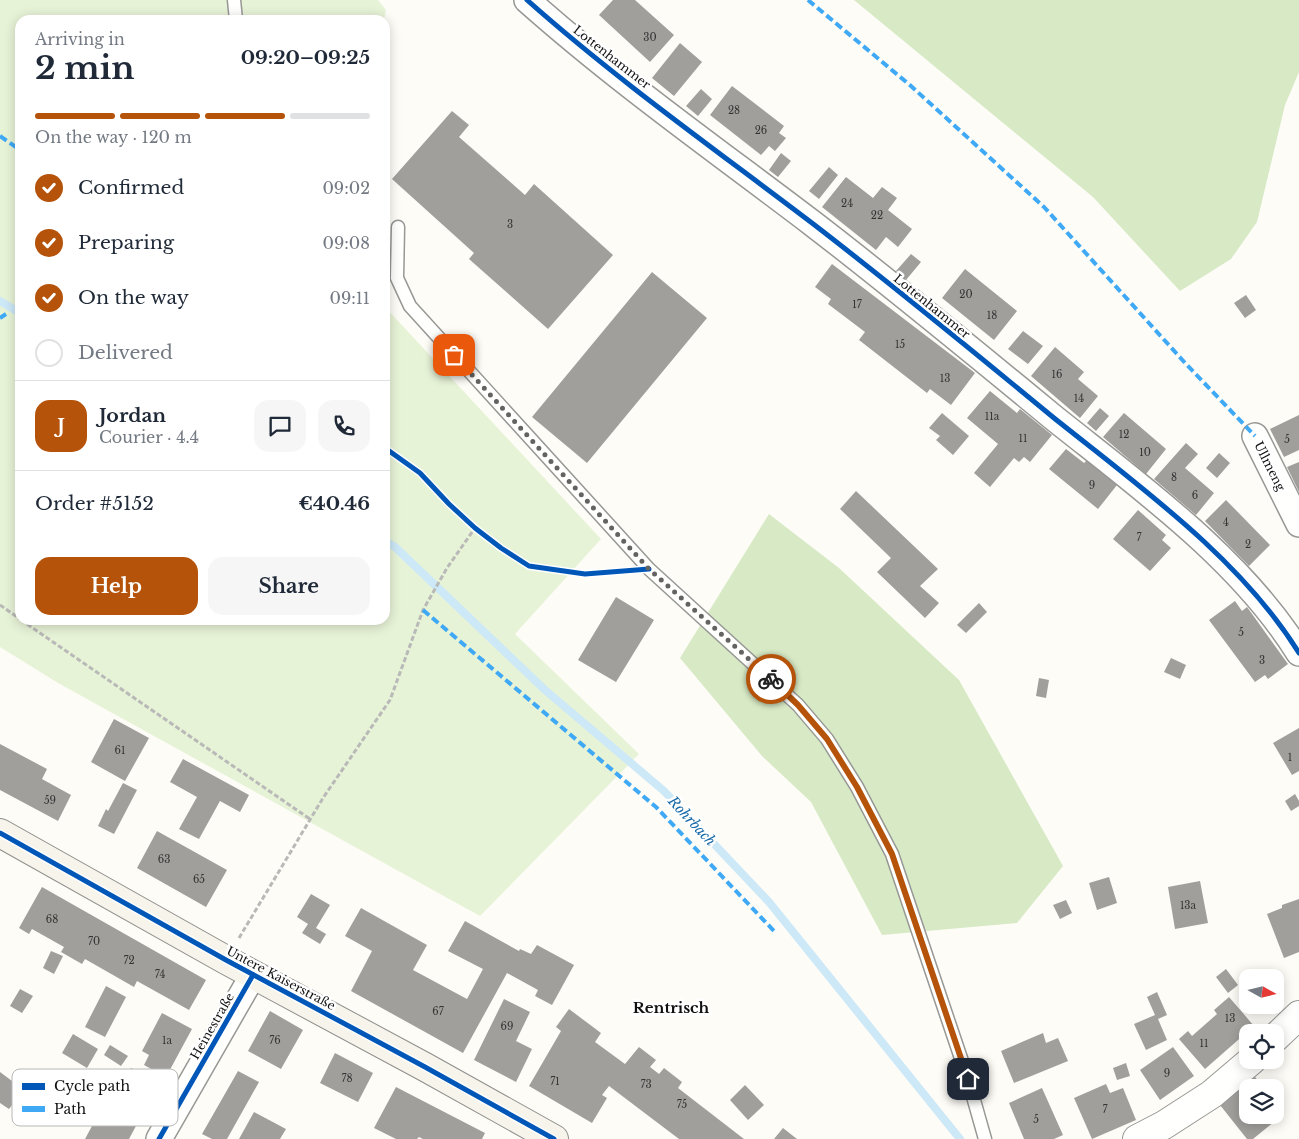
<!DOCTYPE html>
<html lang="en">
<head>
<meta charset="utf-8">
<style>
	body { margin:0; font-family:"Libre Baskerville",serif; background:#f6f6f7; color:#1f2937; height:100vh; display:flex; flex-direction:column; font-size:19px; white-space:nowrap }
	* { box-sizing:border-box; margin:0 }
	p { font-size:16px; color:#747a83 }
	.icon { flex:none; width:28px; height:28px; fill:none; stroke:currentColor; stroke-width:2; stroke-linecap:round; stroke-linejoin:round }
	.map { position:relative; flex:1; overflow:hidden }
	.sheet { position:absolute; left:15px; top:15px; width:375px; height:610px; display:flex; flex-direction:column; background:#fff; border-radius:15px; box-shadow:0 2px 12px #0003 }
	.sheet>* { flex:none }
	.needle { width:32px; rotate:98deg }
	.buttons { position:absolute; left:1239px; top:969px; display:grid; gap:10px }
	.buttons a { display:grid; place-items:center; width:45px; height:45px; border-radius:10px; background:#fff; box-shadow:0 2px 12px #0003; font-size:25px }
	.pin { position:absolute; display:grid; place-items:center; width:42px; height:42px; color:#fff; margin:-21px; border-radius:10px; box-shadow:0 2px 8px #0006 }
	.courier { position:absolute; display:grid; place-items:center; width:50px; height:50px; margin:-25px; border:4px solid #b45309; border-radius:50%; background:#fff; color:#222; box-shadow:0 1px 6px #0007 }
	.headline em { font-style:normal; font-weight:700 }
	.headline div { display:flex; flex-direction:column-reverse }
	.headline { display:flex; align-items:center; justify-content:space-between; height:85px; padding:0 20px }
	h1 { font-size:32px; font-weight:700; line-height:38px }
	.bar { display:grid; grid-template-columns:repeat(4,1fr); gap:8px 5px; align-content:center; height:60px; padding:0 20px }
	.bar i { height:6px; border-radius:4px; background:#e0e1e3 }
	.bar .active { background:#b45309 }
	.bar p { grid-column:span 4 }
	.line { display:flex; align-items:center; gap:12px; padding:0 20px; border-top:1px solid #e0e1e3 }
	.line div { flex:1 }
	.round { display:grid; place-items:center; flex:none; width:52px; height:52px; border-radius:15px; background:#f6f6f7 }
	ol { padding:0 20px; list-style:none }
	li { display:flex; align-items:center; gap:15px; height:55px }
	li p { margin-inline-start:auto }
	li .icon { padding:5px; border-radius:50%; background:#b45309; color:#fff; stroke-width:4 }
	li:last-child { color:#747a83 }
	li i { width:28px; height:28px; border:2px solid #e0e1e3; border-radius:50% }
	.primary-button { display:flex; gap:10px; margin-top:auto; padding:10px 20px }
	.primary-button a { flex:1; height:58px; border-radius:15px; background:#b45309; color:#fff; font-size:20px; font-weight:700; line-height:58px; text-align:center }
	.primary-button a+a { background:#f6f6f7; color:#1f2937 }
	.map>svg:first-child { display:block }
</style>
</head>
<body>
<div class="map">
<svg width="1299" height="1139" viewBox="0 0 1299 1139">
	<rect width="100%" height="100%" fill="#fdfcf7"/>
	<path fill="#e7f3d7" d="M0 0H378L386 10 384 20H20V620H385V307L601 539 515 634 639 754 480 916 58 683 0 647Z"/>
	<path fill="#d8eac5" d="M854 0H1299V72L1285 105 1257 222 1231 259 1180 291 1093 197Z
		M769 514 839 568 959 680 1063 866 1017 923 882 935 811 802 762 756 680 658Z"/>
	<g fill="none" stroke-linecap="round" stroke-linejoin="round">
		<path stroke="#cde8f7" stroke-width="8" d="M0 301 20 313
			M385 541 395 547 545 690 664 791 769 902 960 1139"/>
	</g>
	<path fill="#a19f9c" d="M613 0H635L674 35 650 62 599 15Z
		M680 43 702 62 674 96 652 78Z
		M732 86 784 126 779 133 786 138 775 151 769 146 761 155 710 115Z
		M701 89 712 99 698 116 686 106Z
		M452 111 469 125 459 137 525 195 534 184 613 255 548 329 469 259 474 253 392 179Z
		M781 153 791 161 778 177 769 170Z
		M829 167 838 175 819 199 809 191Z
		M846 177 873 198 882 187 897 198 888 210 912 229 898 247 886 237 876 250 822 207Z
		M911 254 921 262 906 280 896 271Z
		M832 264 975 373 951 405 930 389 927 393 859 340 865 332 828 304 831 299 815 287Z
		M965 269 1017 311 994 340 942 298Z
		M652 272 707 318 587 463 532 417Z
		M1246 295 1256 310 1245 318 1234 303Z
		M1023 331 1043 346 1028 364 1008 349Z
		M1055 347 1084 372 1078 379 1098 396 1080 418 1031 376Z
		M990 391 1017 413 1020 409 1052 435 1030 462 1024 457 1019 462 1014 458 990 487 974 473 998 444 967 418Z
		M1100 408 1109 416 1096 431 1087 423Z
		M942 413 969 436 953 455 936 440 940 436 929 428Z
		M1124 413 1166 449 1146 474 1103 437Z
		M1299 415V450L1284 457 1270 429Z
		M1186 443 1198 454 1185 468 1214 493 1196 515 1154 479Z
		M1066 449 1084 463 1087 460 1117 485 1098 509 1049 469Z
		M1219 453 1230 463 1217 478 1206 468Z
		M1299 462V492L1287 467Z
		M856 491 938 569 920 586 939 603 925 618 877 572 891 558 840 509Z
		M1226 500 1270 545 1249 566 1205 521Z
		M1138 510 1166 535 1162 540 1171 548 1150 571 1113 539Z
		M616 597 654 620 616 682 578 660Z
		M1235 601 1242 611 1247 607 1288 664 1268 679 1265 675 1255 682 1209 620Z
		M979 603 987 612 966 633 957 625Z
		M1171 658 1186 665 1180 679 1164 672Z
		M1039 678 1049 680 1046 698 1036 696Z
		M114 719 149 738 125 781 91 762Z
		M1299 728V771L1292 775 1273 743Z
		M0 744 47 769 42 779 71 795 58 821 0 790Z
		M183 759 249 795 240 812 220 801 199 839 179 829 197 797 170 782Z
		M123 783 137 790 114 834 98 826 106 809 108 811Z
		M1295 794 1299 801V806L1291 811 1285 801Z
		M157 831 227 870 206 907 137 868Z
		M1109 877 1117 903 1097 910 1089 883Z
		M1200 881 1208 923 1175 929 1168 887Z
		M42 887 206 980 189 1010 137 981 134 987 85 959 82 964 61 952 64 947 32 929 29 934 19 928Z
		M311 894 330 905 316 928 326 934 320 944 302 933 308 924 297 917Z
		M1299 899V952L1284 958 1267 914 1282 908V905Z
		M1066 900 1072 913 1060 919 1053 905Z
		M361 908 427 945 413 970 467 999 483 969 448 951 465 921 519 951 520 949 531 954 537 945 574 965 552 1005 535 996 538 990 507 973 463 1053 351 991 372 951 345 936Z
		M51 951 63 956 54 974 43 968Z
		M1226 969 1238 985 1228 993 1216 977Z
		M106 986 126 997 105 1037 85 1027Z
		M20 989 33 996 22 1013 10 1006Z
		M1157 992 1167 1015 1158 1019 1167 1040 1146 1050 1134 1024 1155 1015 1147 997Z
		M1229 997 1254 1026 1205 1069 1179 1039 1188 1031 1192 1036 1217 1014 1214 1010Z
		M504 999 530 1012 516 1041 532 1049 516 1082 474 1060Z
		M569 1009 601 1033 595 1042 625 1064 639 1047 656 1060 650 1067 659 1074 664 1068 682 1082 678 1088 744 1139H679L609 1086 602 1095 607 1098 592 1123 529 1086 561 1031 556 1027Z
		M270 1011 303 1030 281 1069 248 1051Z
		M162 1013 192 1029 166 1077 144 1065 149 1055 142 1051Z
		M1043 1033 1046 1043 1058 1038 1068 1061 1014 1083 1001 1051Z
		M73 1034 98 1049 87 1068 62 1053Z
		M110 1045 128 1056 121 1066 104 1055Z
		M1173 1047 1194 1076 1160 1100 1140 1070Z
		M335 1053 373 1073 358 1102 320 1083Z
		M1126 1063 1130 1076 1117 1080 1113 1068Z
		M131 1068 159 1083 129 1139H85L106 1100 99 1097 108 1080 114 1083 120 1073 127 1077Z
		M238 1071 259 1082 227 1139H212L202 1134Z
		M0 1072 24 1090 9 1109 0 1103Z
		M1255 1077 1264 1088H1248V1115H1270L1275 1121 1253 1139H1247L1220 1105Z
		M1106 1084 1110 1093 1123 1088 1136 1120 1092 1139 1074 1098Z
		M745 1085 764 1105 748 1120 730 1100Z
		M396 1087 485 1133 482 1139H423L419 1137 417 1139H396L374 1128Z
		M1042 1088 1063 1135 1054 1139H1024L1009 1103Z
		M254 1112 286 1129 280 1139H239Z
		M783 1128 797 1139H774Z"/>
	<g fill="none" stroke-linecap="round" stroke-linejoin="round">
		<defs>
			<path id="service" d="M234 0 236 20
				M398 227 397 278 410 306 649 569 798 705 827 739 857 787 892 854 968 1079 985 1139"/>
			<path id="minor" d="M527 0C617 80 716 150 812 223 894 286 974 352 1054 418 1139 486 1241 559 1299 653
				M1255 436 1299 524
				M159 1139 253 975"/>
			<path id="tertiary" d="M1275 1038 1299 1015
				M1137 1139 1164 1125 1212 1094 1252 1060"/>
			<path id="secondary" d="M0 833 226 960 425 1067 554 1139"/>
		</defs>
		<use href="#service" stroke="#979795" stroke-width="15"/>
		<use href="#minor" stroke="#979795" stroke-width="28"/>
		<use href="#tertiary" stroke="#979795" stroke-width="30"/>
		<use href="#secondary" stroke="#8e8d8b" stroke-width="30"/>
		<path stroke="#b9b9b8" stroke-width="3" stroke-dasharray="5 2.5" stroke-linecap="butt" d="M0 605 20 619
			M21 620 310 819
			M239 938 323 798 390 700 423 610 447 568 475 528"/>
		<use href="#service" stroke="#fffffe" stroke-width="12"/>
		<use href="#minor" stroke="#fffffe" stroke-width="25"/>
		<use href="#tertiary" stroke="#fffffe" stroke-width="28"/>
		<use href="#secondary" stroke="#f6f4eb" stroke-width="28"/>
		<path stroke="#3fa9f5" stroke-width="4" stroke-dasharray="8 4" stroke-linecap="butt" d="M808 0 911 86 1044 207 1186 364 1255 436
			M0 136 20 150
			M0 318 6 314
			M423 610 656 807 774 931"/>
		<defs>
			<path id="cycleway" d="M527 0C617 80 716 150 812 223 894 286 974 352 1054 418 1139 486 1241 559 1299 653
				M385 448 420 473 449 504 475 528 501 548 529 566 585 574 649 569
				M0 833 226 960 425 1067 554 1139
				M159 1139 253 975"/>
		</defs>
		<use href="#cycleway" stroke="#fff" stroke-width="8"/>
		<use href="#cycleway" stroke="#0057b8" stroke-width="5"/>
	</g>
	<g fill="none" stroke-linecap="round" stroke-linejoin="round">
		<path stroke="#646362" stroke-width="5" stroke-dasharray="0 9" d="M454 355 649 569 771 679"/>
		<path stroke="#b45309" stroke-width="6" d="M771 679 798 705 827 739 857 787 892 854 968 1079"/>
	</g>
	<g text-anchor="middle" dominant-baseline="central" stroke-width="5" stroke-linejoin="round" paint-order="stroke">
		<g font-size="10" fill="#353434">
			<text x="650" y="37">30</text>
			<text x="734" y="110">28</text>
			<text x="761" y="130">26</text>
			<text x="847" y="203">24</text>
			<text x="877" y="215">22</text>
			<text x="510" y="224">3</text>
			<text x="966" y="294">20</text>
			<text x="857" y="304">17</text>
			<text x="992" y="315">18</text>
			<text x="900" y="344">15</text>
			<text x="1057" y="374">16</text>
			<text x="945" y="378">13</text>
			<text x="1079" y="398">14</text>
			<text x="992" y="416">11a</text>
			<text x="1124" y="434">12</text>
			<text x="1023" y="438">11</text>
			<text x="1287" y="439">5</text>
			<text x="1145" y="452">10</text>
			<text x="1174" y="477">8</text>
			<text x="1092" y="485">9</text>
			<text x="1195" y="495">6</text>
			<text x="1226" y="522">4</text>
			<text x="1139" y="537">7</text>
			<text x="1248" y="544">2</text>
			<text x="1241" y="632">5</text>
			<text x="1262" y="660">3</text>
			<text x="120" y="750">61</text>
			<text x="1290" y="757">1</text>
			<text x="50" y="800">59</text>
			<text x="164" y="859">63</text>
			<text x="199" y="879">65</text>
			<text x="1188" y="905">13a</text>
			<text x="52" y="919">68</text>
			<text x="94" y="941">70</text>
			<text x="129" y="960">72</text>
			<text x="160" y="974">74</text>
			<text x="438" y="1011">67</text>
			<text x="1230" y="1018">13</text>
			<text x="507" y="1026">69</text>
			<text x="167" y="1040">1a</text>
			<text x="275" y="1040">76</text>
			<text x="1204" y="1043">11</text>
			<text x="1167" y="1073">9</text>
			<text x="347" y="1078">78</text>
			<text x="555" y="1081">71</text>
			<text x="646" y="1084">73</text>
			<text x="682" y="1104">75</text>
			<text x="1105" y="1109">7</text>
			<text x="1036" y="1119">5</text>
		</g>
		<g font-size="12" fill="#111" stroke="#fff">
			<text transform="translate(612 57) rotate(38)">Lottenhammer</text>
			<text transform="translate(932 306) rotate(39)">Lottenhammer</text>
			<text transform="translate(1270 466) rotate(63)">Ullmeng</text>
			<text transform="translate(281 978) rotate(28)">Untere Kaiserstraße</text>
			<text transform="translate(212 1026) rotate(-60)">Heinestraße</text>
		</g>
		<g font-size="14" font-style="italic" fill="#1768a6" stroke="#fff">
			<text transform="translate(692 821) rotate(47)">Rohrbach</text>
		</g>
		<g font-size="15" font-weight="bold" fill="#111" stroke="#fff">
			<text x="671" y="1007">Rentrisch</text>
		</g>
	</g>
	<rect x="12" y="1069" width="166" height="57" rx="8" fill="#fff" stroke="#b8b8b8" stroke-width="1"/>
	<rect x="22" y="1083" width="23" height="7" fill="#0057b8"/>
	<rect x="22" y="1106" width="23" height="6" fill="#3fa9f5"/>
	<g font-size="14" fill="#111">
		<text x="54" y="1091">Cycle path</text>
		<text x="54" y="1114">Path</text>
	</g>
</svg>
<div class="buttons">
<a><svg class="needle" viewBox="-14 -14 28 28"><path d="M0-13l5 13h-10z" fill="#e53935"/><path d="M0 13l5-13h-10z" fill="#747a83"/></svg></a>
<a><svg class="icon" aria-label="locate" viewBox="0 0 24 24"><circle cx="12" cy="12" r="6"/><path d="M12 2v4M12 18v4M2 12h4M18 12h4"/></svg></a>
<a><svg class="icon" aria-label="layers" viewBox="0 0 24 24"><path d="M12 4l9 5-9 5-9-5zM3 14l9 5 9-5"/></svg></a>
</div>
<div class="pin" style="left:454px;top:355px;background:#ea580c"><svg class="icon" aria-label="bag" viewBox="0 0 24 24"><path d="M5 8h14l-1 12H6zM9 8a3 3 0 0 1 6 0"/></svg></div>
<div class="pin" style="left:968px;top:1079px;background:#1f2937"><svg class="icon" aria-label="home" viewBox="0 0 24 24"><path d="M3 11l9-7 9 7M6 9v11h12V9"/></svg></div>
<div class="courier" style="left:771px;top:679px"><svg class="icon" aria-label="bike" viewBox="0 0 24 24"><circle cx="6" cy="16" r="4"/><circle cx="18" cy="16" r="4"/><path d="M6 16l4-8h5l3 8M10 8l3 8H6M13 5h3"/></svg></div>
<section class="sheet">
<div class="headline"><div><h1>2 min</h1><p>Arriving in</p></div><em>09:20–09:25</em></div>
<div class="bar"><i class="active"></i><i class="active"></i><i class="active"></i><i></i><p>On the way · 120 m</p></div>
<ol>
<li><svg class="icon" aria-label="check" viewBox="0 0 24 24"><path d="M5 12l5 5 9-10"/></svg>Confirmed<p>09:02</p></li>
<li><svg class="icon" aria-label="check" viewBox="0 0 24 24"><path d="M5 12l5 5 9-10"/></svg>Preparing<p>09:08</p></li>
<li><svg class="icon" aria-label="check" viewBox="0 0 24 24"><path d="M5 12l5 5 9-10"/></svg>On the way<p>09:11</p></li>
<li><i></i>Delivered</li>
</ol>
<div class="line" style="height:90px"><b class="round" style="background:#b45309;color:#fff">J</b><div><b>Jordan</b><p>Courier · 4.4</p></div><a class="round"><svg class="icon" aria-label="chat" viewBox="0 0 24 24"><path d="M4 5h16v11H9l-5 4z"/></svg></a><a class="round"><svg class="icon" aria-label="phone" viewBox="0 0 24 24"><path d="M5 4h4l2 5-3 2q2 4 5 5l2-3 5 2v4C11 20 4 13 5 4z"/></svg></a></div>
<div class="line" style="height:65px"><div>Order #5152</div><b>€40.46</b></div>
<div class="primary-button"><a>Help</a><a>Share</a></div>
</section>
</div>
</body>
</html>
